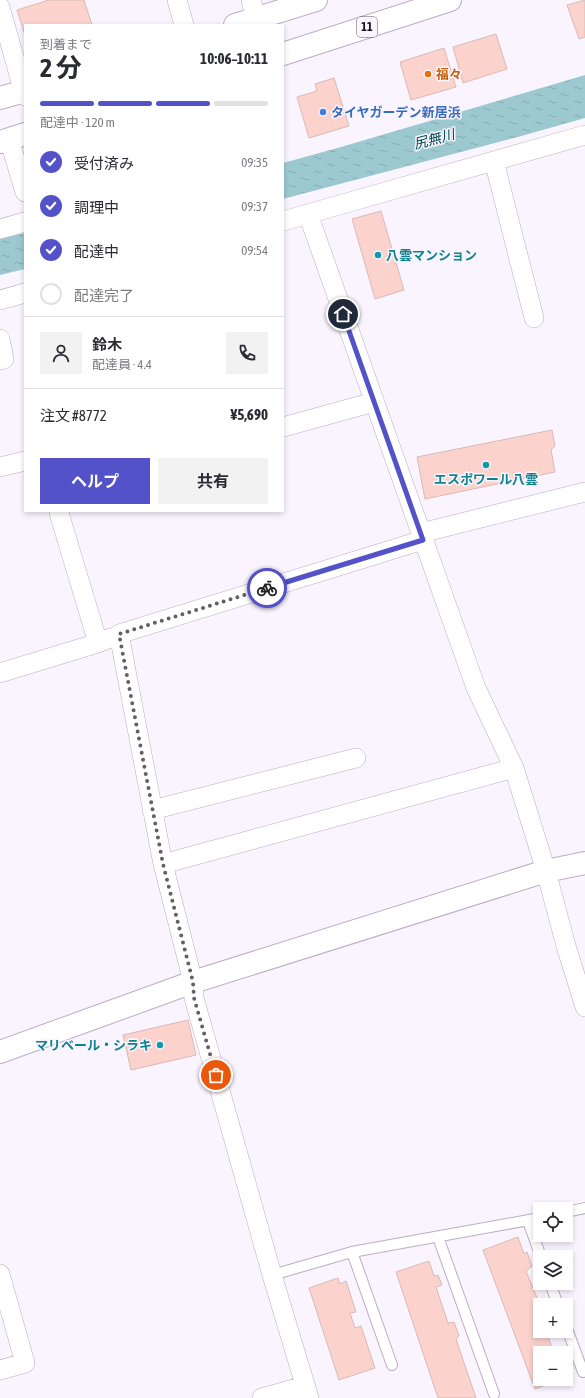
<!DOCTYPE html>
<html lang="ja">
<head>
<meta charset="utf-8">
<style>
	body { margin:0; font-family:"Asap Condensed","Noto Sans JP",sans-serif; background:#f2f2f3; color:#2b2b33; height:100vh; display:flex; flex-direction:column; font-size:15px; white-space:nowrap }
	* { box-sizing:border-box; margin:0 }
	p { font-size:13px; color:#7c7c81 }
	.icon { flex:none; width:22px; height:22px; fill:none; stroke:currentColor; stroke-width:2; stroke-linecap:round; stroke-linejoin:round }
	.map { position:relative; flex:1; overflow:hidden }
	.details { position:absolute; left:24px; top:24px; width:260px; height:488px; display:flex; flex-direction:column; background:#fff; border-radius:0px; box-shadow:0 2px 6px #0003 }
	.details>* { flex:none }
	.tools { position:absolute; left:533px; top:1202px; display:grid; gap:8px }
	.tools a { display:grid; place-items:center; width:40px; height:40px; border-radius:0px; background:#fff; box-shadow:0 2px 6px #0003; font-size:20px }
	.pin { position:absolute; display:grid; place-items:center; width:34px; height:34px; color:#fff; margin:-17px; border:2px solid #fff; border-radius:50%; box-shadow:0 1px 4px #0007 }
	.courier { position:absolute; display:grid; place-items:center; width:40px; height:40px; margin:-20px; border:3px solid #5452c9; border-radius:50%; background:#fff; color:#222; box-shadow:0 1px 5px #0007 }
	.overview em { font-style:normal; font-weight:700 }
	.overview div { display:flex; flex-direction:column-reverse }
	.overview { display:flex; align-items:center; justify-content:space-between; height:68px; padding:0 16px }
	h1 { font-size:26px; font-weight:700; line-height:30px }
	.bar { display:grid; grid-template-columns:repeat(4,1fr); gap:6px 4px; align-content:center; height:48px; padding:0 16px }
	.bar i { height:5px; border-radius:3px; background:#e1e1e2 }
	.bar .on { background:#5452c9 }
	.bar p { grid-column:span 4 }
	.line { display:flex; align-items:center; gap:10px; padding:0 16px; border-top:1px solid #e1e1e2 }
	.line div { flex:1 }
	.round { display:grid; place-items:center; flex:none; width:42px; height:42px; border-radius:0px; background:#f2f2f3 }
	ol { padding:0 16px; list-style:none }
	li { display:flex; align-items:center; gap:12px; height:44px }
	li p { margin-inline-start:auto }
	li .icon { padding:4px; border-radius:50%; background:#5452c9; color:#fff; stroke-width:4 }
	li:last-child { color:#7c7c81 }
	li i { width:22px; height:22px; border:2px solid #e1e1e2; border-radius:50% }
	.action { display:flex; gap:8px; margin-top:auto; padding:8px 16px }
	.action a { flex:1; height:46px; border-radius:0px; background:#5452c9; color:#fff; font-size:16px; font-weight:700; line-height:46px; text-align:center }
	.action a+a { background:#f2f2f3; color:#2b2b33 }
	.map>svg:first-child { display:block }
</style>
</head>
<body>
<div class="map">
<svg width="585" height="1398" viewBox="0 0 585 1398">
	<defs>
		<pattern id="water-ripples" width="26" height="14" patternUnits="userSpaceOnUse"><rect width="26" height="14" fill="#9cc9d0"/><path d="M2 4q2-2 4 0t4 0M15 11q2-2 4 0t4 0" fill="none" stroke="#86acb2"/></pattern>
	</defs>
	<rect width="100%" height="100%" fill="#faf4fe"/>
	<path fill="url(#water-ripples)" d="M585 75V118L525 135 283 199V163L341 147Z
		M25 233V269L0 275V239Z"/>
	<path fill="#fcd2cd" stroke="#d8bab6" d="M49 0H84L92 25H25V35L17 10Z
		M585 0V37L579 39 567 5Z
		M496 34 507 69 463 83 453 47Z
		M444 48 456 87 411 100 400 62Z
		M334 78 349 126 309 138 297 97 317 91 315 84Z
		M381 211 404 290 375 299 352 219Z
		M552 430 555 446 551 450 555 472 425 499 417 457Z
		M188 1020 196 1055 131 1070 123 1035Z
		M518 1237 524 1254 527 1252 532 1266 526 1271 540 1305V1331H546L554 1353H540V1379H561L535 1389 483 1250Z
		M429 1261 434 1276 438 1275 442 1285 436 1287 448 1323 454 1322 459 1336 456 1339 476 1398H438L396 1272Z
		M338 1278 340 1284 346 1281 356 1312 350 1313 355 1328 361 1326 375 1368 339 1380 309 1288Z"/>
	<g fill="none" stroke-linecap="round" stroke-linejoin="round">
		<defs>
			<path id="service" d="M566 1212 585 1208
				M528 1221 541 1257
				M438 1237 494 1394
				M352 1252 392 1365
				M272 1275 352 1252 540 1218
				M550 1283 558 1305
				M566 1326 583 1372"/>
			<path id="minor" d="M177 0 184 25
				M251 0 256 19
				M0 7 25 96
				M9 139 25 192
				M494 161 534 318
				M308 214 476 688 514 768 546 871 566 946 585 1007
				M283 221 585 135
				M0 229 25 222
				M0 300 25 293
				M0 339 4 359 0 360
				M283 427 374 402
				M0 467 25 461
				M60 511 59 513 98 643
				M421 533 585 492
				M0 673 98 643 110 638
				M152 810 356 758
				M163 864 514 768
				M0 1274 25 1363 0 1370
				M262 1398 305 1386
				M309 1398 272 1275 194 998 193 982 163 864 119 634 423 540"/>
			<path id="tertiary" d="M0 1052 193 982 546 871 585 863"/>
			<path id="primary" d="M235 25 316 0
				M283 54 450 0
				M0 98 25 91
				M0 142 25 134"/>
		</defs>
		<use href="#service" stroke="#bcadc4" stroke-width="12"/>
		<use href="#minor" stroke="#bcadc4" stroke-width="20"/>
		<use href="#tertiary" stroke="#bcadc4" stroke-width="24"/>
		<use href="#primary" stroke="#bcadc4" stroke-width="24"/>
		<use href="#service" stroke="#fff" stroke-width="10"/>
		<use href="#minor" stroke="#fff" stroke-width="19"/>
		<use href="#tertiary" stroke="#fff" stroke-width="22"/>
		<use href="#primary" stroke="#fff" stroke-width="22"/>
	</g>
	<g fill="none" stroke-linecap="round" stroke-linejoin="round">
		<path stroke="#656068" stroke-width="4" stroke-dasharray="0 7.2" d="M216 1075 194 998 193 982 163 864 119 634 267 588"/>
		<path stroke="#5452c9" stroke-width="5" d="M267 588 423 540 343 314"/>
	</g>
	<circle fill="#e8710a" stroke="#faf4fe" stroke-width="1.5" cx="428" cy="74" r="4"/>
	<circle fill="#3f7fe0" stroke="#faf4fe" stroke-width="1.5" cx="323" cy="112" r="4"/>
	<g fill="#0f9aa8" stroke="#faf4fe" stroke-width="1.5">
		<circle cx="378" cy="255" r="4"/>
		<circle cx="486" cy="465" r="4"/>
		<circle cx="160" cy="1045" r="4"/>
	</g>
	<g text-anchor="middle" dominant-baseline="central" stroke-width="3" stroke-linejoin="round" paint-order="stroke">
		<rect fill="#faf4fe" stroke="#5a545d" stroke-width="1" x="357" y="17" width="20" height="20" rx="3"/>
		<g font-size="12" font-weight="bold" fill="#151018">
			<text x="367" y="27">11</text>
		</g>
		<g font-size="13" font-weight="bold" fill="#c56008" stroke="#faf4fe" text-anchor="start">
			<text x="436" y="74">福々</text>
		</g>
		<g font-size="13" font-weight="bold" fill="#366cbe" stroke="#faf4fe" text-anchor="start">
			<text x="331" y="112">タイヤガーデン新居浜</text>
		</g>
		<g font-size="13" font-weight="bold" fill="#0d838f" stroke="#faf4fe" text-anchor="start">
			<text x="386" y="255">八雲マンション</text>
			<text x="486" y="479" text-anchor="middle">エスポワール八雲</text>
			<text x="152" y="1045" text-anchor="end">マリベール・シラキ</text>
		</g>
		<g font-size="14" font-style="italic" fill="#01474f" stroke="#faf4fe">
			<text transform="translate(434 139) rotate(-15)">尻無川</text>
		</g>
	</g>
</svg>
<div class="tools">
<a><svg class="icon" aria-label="locate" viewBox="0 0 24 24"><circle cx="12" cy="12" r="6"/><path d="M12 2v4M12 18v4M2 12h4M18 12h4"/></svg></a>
<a><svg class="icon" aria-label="layers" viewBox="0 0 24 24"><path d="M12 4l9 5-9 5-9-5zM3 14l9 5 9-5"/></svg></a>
<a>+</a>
<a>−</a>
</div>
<div class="pin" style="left:216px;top:1075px;background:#ea580c"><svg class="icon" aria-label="bag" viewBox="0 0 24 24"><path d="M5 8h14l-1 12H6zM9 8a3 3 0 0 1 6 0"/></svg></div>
<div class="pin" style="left:343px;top:314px;background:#1f2937"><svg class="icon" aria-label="home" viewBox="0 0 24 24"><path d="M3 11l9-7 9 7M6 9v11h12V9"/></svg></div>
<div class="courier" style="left:267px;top:588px"><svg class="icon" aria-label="bike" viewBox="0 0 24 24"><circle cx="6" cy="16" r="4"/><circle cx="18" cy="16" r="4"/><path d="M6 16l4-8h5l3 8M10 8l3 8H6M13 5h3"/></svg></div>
<section class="details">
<div class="overview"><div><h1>2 分</h1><p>到着まで</p></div><em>10:06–10:11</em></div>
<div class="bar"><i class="on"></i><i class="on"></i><i class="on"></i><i></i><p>配達中 · 120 m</p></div>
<ol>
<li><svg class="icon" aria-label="check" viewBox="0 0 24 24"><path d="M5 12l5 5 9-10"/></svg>受付済み<p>09:35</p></li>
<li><svg class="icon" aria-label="check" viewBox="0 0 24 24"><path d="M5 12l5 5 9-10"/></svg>調理中<p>09:37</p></li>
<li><svg class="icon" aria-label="check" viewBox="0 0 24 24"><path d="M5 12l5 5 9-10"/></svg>配達中<p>09:54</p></li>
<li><i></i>配達完了</li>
</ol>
<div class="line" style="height:72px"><a class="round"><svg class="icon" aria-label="person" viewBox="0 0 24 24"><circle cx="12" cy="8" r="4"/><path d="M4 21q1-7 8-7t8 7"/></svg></a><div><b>鈴木</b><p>配達員 · 4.4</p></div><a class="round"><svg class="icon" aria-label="phone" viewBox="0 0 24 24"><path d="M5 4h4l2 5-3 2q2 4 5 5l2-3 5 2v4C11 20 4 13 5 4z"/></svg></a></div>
<div class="line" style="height:52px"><div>注文 #8772</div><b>¥5,690</b></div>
<div class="action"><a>ヘルプ</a><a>共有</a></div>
</section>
</div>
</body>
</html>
